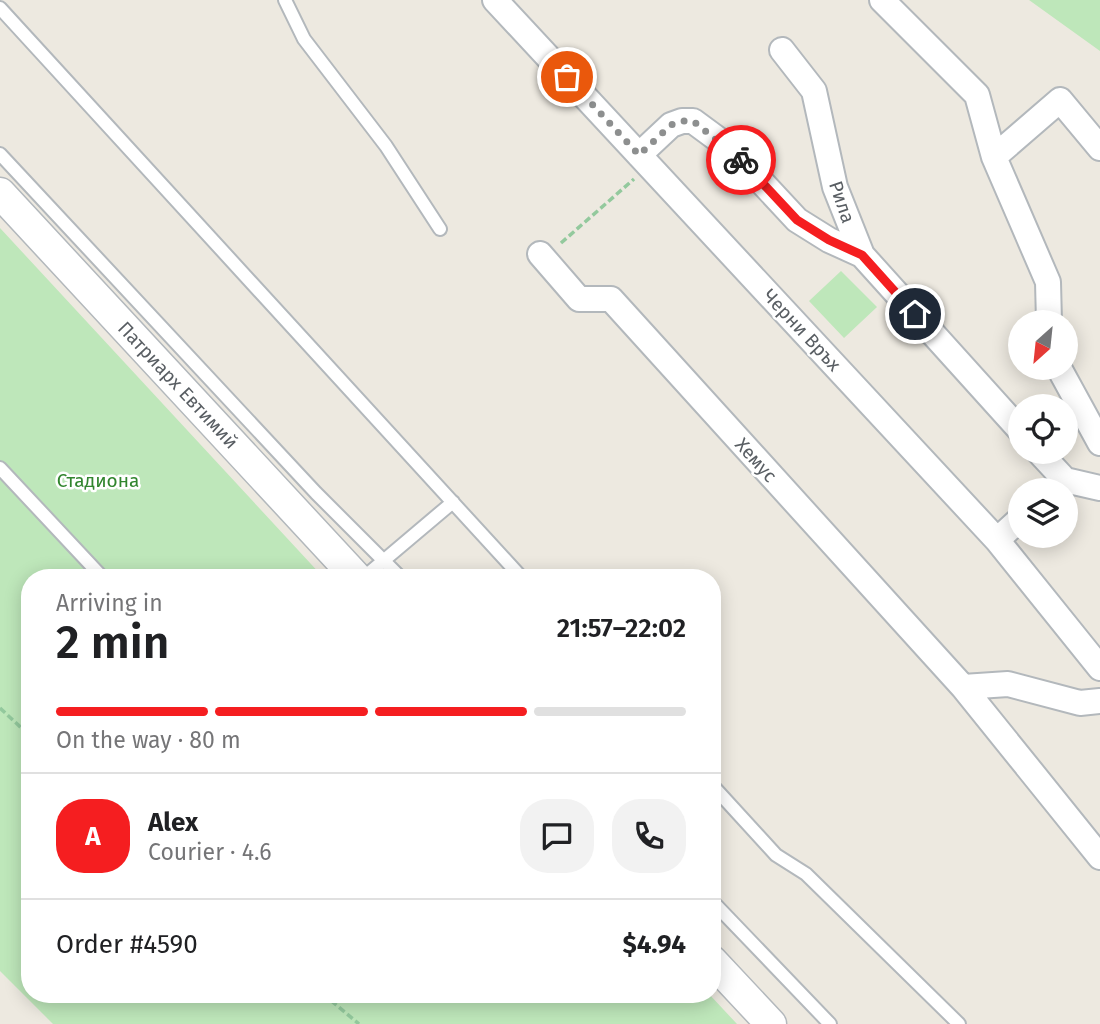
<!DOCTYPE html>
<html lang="en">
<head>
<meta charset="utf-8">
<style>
	body { margin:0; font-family:"Fira Sans",sans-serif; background:#f2f2f2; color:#202124; height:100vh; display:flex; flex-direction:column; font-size:26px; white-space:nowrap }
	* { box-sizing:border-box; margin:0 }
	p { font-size:23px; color:#757577 }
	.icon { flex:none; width:38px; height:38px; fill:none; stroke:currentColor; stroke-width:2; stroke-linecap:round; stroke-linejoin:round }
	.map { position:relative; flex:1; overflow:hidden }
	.sheet { position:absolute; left:21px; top:569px; width:700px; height:434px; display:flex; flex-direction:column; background:#fff; border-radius:28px; box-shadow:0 4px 18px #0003 }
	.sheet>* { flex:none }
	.needle { width:46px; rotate:207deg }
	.tools { position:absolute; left:1008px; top:310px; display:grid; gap:14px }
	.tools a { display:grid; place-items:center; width:70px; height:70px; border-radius:50%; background:#fff; box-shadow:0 4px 18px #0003; font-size:35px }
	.pin { position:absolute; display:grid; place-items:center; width:60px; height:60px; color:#fff; margin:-30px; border:4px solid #fff; border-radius:50%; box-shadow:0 2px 7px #0007 }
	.courier { position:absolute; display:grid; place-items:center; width:70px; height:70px; margin:-35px; border:5px solid #f51e20; border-radius:50%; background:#fff; color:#222; box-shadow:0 2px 9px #0007 }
	.overview em { font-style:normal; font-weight:600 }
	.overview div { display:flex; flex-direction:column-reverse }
	.overview { display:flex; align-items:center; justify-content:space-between; height:119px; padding:0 35px }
	h1 { font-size:46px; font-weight:600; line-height:52px }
	.bar { display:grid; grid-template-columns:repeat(4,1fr); gap:10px 7px; align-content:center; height:84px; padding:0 35px }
	.bar i { height:9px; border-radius:5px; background:#e0e0e0 }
	.bar .selected { background:#f51e20 }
	.bar p { grid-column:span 4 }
	.line { display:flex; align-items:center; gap:18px; padding:0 35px; border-top:2px solid #e0e0e0 }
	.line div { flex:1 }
	.round { display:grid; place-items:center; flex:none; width:74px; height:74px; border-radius:28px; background:#f2f2f2 }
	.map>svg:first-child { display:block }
</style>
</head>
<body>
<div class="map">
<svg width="1100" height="1024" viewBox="0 0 1100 1024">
	<rect width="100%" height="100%" fill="#ede9e0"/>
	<path fill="#bee7ba" d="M1029 0H1100V51Z
		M0 228 323 577 30 578V994H709L737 1024H53L0 971Z
		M841 271 877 307 844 338 809 301Z"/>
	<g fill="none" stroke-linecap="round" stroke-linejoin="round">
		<defs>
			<path id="service" d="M285 0 304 39 386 146 440 229
				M0 8 522 578
				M0 154 316 493 401 578
				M0 468 103 578
				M363 578 453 502
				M712 785 776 855 806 874 959 1024
				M712 901 830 1024"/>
			<path id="minor" d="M495 0 997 540 1100 668
				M882 0 977 95 994 157 1048 282 1049 322
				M782 50 814 91 835 187 862 255 1020 430
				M639 155 671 125 682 121H693L731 149 797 220 829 240 862 255
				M994 157 1060 100 1100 148
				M540 254 579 299H611L963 687 1100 857
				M1059 368 1100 443
				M1039 452 1065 480 1053 490
				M1065 480 1100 488
				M997 540 1020 519
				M963 687 1008 684 1080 703 1100 701"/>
			<path id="tertiary" d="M0 193 357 578
				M712 961 771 1024"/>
		</defs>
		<use href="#service" stroke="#b3b8bc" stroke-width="16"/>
		<use href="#minor" stroke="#b3b8bc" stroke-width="28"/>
		<use href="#tertiary" stroke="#b3b8bc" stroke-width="33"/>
		<path stroke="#93c99d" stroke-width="3.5" stroke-dasharray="7 3.5" stroke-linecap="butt" d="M561 243 634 179
			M0 708 30 736
			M323 994 359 1024"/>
		<use href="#service" stroke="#fff" stroke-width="12"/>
		<use href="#minor" stroke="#fff" stroke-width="24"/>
		<use href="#tertiary" stroke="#fff" stroke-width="30"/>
	</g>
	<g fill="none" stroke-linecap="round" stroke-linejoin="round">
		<path stroke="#8d8f8f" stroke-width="7" stroke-dasharray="0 12.6" d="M567 77 639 155 671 125 682 121H693L741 160"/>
		<path stroke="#f51e20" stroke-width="9" d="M741 160 797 220 829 240 862 255 915 314"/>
	</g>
	<g text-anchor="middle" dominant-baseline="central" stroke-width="5" stroke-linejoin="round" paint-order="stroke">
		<g font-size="19" fill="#595e63" stroke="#fff">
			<text transform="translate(842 202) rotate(71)">Рила</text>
			<text transform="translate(802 330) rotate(47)">Черни Връх</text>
			<text transform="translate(178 385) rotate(47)">Патриарх Евтимий</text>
			<text transform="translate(756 460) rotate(48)">Хемус</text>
		</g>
		<g font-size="19" fill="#31852e" stroke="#fff">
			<text x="98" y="480">Стадиона</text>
		</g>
	</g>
</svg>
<div class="tools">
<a><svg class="needle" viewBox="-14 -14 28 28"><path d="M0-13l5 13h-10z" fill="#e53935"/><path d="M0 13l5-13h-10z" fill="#757577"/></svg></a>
<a><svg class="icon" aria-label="locate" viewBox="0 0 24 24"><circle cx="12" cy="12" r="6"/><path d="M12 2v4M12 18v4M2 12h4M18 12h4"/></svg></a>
<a><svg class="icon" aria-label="layers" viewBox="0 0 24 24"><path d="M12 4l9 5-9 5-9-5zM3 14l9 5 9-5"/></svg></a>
</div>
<div class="pin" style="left:567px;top:77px;background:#ea580c"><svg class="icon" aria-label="bag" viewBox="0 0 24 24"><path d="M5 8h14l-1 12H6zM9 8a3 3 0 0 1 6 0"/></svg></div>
<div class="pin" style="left:915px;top:314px;background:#1f2937"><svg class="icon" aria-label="home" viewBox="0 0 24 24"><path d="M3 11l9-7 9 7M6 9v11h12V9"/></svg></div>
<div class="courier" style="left:741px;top:160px"><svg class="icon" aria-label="bike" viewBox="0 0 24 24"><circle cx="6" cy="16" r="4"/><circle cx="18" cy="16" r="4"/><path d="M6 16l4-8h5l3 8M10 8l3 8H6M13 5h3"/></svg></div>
<section class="sheet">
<div class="overview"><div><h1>2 min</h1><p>Arriving in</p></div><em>21:57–22:02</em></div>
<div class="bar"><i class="selected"></i><i class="selected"></i><i class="selected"></i><i></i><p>On the way · 80 m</p></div>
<div class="line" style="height:126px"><b class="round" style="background:#f51e20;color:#fff">A</b><div><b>Alex</b><p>Courier · 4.6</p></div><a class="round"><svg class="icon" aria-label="chat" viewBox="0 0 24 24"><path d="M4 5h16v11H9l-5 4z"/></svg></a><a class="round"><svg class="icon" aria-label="phone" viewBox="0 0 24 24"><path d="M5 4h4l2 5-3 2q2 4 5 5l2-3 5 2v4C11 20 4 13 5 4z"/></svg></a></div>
<div class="line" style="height:91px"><div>Order #4590</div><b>$4.94</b></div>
</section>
</div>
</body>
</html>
